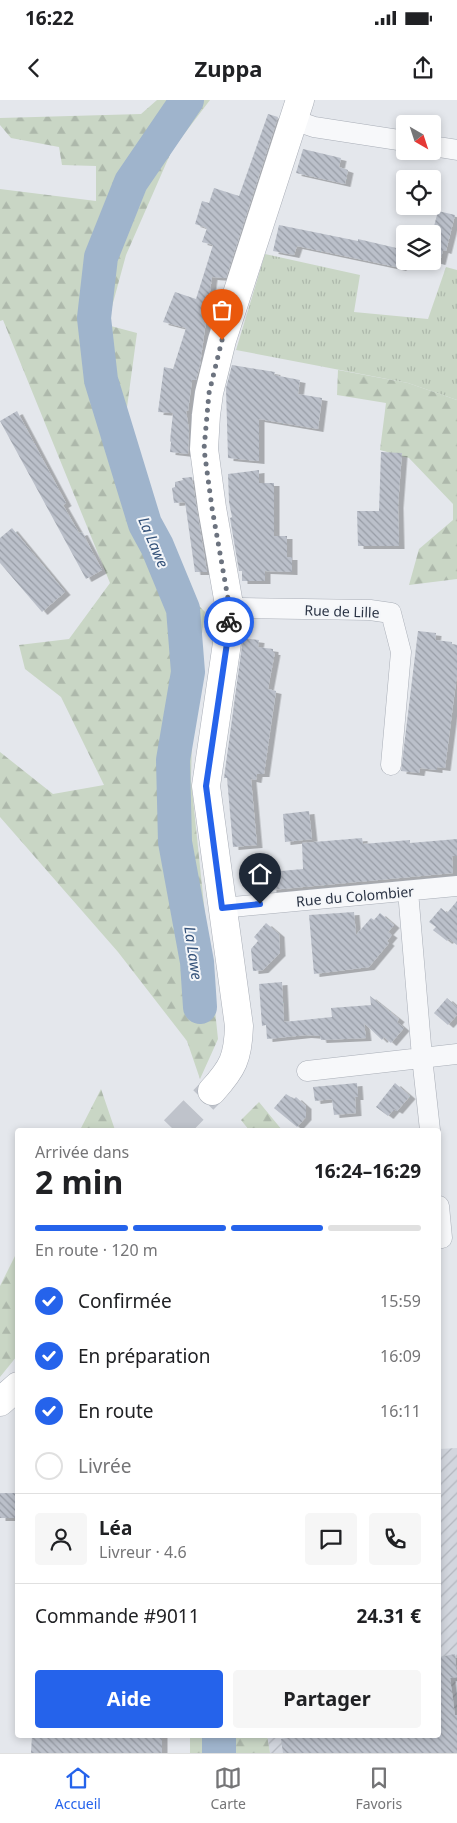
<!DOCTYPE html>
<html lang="fr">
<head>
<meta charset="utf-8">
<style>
	body { margin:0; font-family:"Noto Sans",sans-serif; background:#f6f6f6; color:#202124; height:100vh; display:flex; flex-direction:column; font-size:19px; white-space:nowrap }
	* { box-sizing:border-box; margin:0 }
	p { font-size:16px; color:#757577 }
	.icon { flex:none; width:28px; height:28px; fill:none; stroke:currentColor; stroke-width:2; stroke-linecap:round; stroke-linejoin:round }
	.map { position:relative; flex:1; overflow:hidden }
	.sheet { position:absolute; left:15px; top:1028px; width:426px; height:610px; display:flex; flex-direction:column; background:#fff; border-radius:5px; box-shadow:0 2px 8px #0003 }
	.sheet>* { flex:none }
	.needle { width:32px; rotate:141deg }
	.fabs { position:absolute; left:396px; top:15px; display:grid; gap:10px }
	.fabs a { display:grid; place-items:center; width:45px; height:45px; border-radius:5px; background:#fff; box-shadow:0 2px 8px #0003; font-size:25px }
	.pin { position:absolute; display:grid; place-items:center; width:42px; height:42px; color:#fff; margin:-51px -21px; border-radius:50% 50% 50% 0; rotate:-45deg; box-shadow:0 0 5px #0007 }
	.pin .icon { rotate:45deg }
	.courier { position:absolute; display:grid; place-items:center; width:50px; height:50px; margin:-25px; border:4px solid #2563eb; border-radius:50%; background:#fff; color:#222; box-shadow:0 1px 6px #0007 }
	.summary em { font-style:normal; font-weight:700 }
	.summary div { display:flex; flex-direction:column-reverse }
	.summary { display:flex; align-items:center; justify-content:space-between; height:85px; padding:0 20px }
	h1 { font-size:32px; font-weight:700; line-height:38px }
	.bar { display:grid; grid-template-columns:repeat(4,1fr); gap:8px 5px; align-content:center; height:60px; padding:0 20px }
	.bar i { height:6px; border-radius:4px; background:#e0e0e0 }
	.bar .active { background:#2563eb }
	.bar p { grid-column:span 4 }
	.line { display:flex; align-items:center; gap:12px; padding:0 20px; border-top:1px solid #e0e0e0 }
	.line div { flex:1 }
	.round { display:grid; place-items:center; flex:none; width:52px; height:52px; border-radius:5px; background:#f6f6f6 }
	ol { padding:0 20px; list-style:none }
	li { display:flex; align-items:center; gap:15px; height:55px }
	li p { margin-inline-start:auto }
	li .icon { padding:5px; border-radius:50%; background:#2563eb; color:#fff; stroke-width:4 }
	li:last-child { color:#757577 }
	li i { width:28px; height:28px; border:2px solid #e0e0e0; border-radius:50% }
	.cta { display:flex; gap:10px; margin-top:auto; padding:10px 20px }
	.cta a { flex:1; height:58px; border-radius:5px; background:#2563eb; color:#fff; font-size:20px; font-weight:700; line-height:58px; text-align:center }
	.cta a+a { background:#f6f6f6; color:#202124 }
	.status { display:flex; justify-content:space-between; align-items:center; height:35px; padding:0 25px; background:#fff; direction:ltr }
	.status svg { height:14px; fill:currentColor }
	header { display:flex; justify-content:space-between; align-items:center; height:65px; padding:0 20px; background:#fff; font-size:22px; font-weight:700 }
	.menu { display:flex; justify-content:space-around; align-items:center; height:70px; border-top:1px solid #e0e0e0; background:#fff; font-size:14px; color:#757577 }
	.menu a { display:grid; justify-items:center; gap:2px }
	.menu .active { color:#2563eb }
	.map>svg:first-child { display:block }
</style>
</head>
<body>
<div class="status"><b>16:22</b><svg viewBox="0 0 49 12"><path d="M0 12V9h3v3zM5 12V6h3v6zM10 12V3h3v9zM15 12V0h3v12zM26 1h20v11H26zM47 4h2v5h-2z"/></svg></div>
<header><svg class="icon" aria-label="back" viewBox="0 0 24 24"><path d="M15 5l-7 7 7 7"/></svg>Zuppa<svg class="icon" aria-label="share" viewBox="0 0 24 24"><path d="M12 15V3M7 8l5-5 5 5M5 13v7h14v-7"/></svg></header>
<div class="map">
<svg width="457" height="1653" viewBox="0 0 457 1653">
	<defs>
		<pattern id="industrial-furrows" width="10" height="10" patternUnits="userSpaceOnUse" patternTransform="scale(1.25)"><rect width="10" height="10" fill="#d2d6de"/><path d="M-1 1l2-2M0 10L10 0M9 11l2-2" fill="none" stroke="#b4b8c0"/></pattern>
		<pattern id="grass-tufts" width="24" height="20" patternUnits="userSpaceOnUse" patternTransform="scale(1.25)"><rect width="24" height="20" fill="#c9d6c5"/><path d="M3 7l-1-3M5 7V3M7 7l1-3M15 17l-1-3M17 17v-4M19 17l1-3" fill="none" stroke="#adb8ab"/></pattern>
		<pattern id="forest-firs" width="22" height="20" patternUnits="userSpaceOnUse" patternTransform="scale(1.25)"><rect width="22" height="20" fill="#c9d6c5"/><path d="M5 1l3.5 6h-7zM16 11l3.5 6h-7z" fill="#adb8ab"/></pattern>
		<pattern id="building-back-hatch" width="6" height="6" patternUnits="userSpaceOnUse" patternTransform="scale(1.25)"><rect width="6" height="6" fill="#bbc0ca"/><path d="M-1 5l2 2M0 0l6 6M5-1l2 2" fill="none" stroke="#989da6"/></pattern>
		<filter id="shadow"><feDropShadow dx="5.5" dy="3" stdDeviation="0" flood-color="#0004"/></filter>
	</defs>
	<rect width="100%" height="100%" fill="#e4e7ec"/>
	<path fill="url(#industrial-furrows)" d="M457 1348V1653H270L267 1635H439V1349Z"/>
	<path fill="url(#grass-tufts)" d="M265 154 360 175 354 212 428 219 446 167 457 170V300L408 283 236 250Z"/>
	<path fill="url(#forest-firs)" d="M157 0H210L172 50 126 155 107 225 137 233 125 322 137 443 205 512 193 599 191 680 218 939 200 979 187 941 118 852 0 717V652L53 694 104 685 61 597 25 569 19 545 69 539 110 483 3 220 0 221V89L96 101V66L62 65 59 47 11 38 0 25V18L141 14Z
		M338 270 408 283 457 300V479L409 485 419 449 453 420V404L409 358 380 350 386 303 337 295Z
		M101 989 115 1030H80Z
		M259 1002 282 1030H249L241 1020Z
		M17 1152V1256L0 1277V1186Z
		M190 1635H267L270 1653H190Z"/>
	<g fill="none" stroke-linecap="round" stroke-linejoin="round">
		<path stroke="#9fb4cc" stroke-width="34" d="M187 0 131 82 101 157 94 218 101 280 145 424 157 446 183 509 188 572 173 660 175 742 197 862 200 907
			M219 1635V1653"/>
	</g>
	<path fill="url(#building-back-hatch)" filter="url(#shadow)" d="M268 14 278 17 226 178 212 177 200 265 196 280H192L188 311H186L189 330 188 354 170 352 171 342 170 341 173 313 158 312 164 267 173 269 186 228 163 222 175 192 196 199 213 145 202 142 207 128 195 124 202 101 209 103 214 88 239 96Z
		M303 49 341 58 339 67 348 70 345 84 296 73Z
		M438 111 455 115 446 151 443 150 440 162 432 160V134Z
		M279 125 358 141V139L405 150 401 168 297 146 294 155 273 151Z
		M232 265 275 272 274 275 300 280 298 294 322 298 318 329 259 319V361L228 358 226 288Z
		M17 311 66 403 63 405 79 433 82 432 102 470 86 479 0 321Z
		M381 352 402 353 398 405 399 446H358L357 411H379Z
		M259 370V383H274V436H287V457H292V472L265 471V481H242V471H239L230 418 232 417 229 402 228 374Z
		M192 377 197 410 207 472H195L185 402 174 403 172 388 175 387V382L183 380 182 378Z
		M12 428 65 492 42 512 0 463V438Z
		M418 531 436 533 435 540 452 542V544L457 545V574L445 668 437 667V670L420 668 419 673 401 671Z
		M243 538 259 540 258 547 273 549V552H275L268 589 276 591 264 674H257L256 680 251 679 257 745 233 747 227 678H224Z
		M309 711 312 739 285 742 283 714Z
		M362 738 363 744 410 740V743L457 739V756H452L453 773 271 790 270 772 303 769 302 743Z
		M457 801V845L449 839 447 841 433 830 436 827 429 822 441 808 447 813Z
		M354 812 356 835 371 818 374 820 380 813 394 825 388 832 392 835 387 841 389 843 369 867 314 874 309 815Z
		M266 823 279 834 280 853 263 870 253 871 251 849 258 841 254 837Z
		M282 882 284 922 332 917 331 908 371 905 370 896 399 919 397 922 404 928 391 943 384 937 382 940 364 923 366 938 321 940 320 936 306 935 267 939 266 925 262 926 259 884Z
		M447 898 457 907V915L448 925 434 913Z
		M357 983 358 997H355L356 1013 334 1015 332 999 315 1001 313 987Z
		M395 983 410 996 397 1011 394 1009 388 1016 376 1007Z
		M286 994 294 999 296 997 306 1006V1017L297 1027 274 1008Z
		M0 1393H18V1418H0Z
		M455 1554 457 1577 450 1578 455 1615H457V1653H283L281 1639 293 1637V1635H439V1557Z
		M32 1635H162V1653H31Z"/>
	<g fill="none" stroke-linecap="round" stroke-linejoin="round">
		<path stroke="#bfc3cb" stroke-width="28" stroke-dasharray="28 14" stroke-linecap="butt" d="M174 1030 212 991"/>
		<defs>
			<path id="street" d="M294 20 314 27 405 41
				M432 46 457 50
				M230 510 241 508 370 510 391 513 401 552 391 665
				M408 791 422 957 430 1030
				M222 808 457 786
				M307 971 457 954
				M439 1106 442 1138"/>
			<path id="secondary" d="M212 991C233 968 238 958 239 926L206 686 227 543 230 510 212 408 204 349 206 315 209 293 222 240 300 0
				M0 1302 18 1286"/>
		</defs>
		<use href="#street" stroke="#a9aeb7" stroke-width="21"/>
		<use href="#secondary" stroke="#a9aeb7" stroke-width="29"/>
		<use href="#street" stroke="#f7f8fa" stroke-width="20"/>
		<use href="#secondary" stroke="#fff" stroke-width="28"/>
	</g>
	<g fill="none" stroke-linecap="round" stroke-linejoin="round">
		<path stroke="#6c737f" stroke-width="5" stroke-dasharray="0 9" d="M222 240 209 293 204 349 212 408 230 510 229 522"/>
		<path stroke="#2563eb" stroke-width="6" d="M229 522 227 543 206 686 222 808 260 804"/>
	</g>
	<g text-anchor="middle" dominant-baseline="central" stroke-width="4" stroke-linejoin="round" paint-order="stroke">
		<g font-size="14" fill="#2b3445" stroke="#f4f6f9">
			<text transform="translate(342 511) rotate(2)">Rue de Lille</text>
			<text transform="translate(355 796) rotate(-5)">Rue du Colombier</text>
		</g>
		<g font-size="15" font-style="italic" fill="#34527a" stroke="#f4f6f9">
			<text transform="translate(154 442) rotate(67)">La Lawe</text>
			<text transform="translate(194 853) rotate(82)">La Lawe</text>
		</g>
	</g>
</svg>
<div class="fabs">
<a><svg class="needle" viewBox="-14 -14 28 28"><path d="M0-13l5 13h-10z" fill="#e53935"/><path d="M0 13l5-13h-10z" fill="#757577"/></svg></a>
<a><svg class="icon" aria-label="locate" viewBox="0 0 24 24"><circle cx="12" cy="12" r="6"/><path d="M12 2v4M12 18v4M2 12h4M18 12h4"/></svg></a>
<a><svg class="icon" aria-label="layers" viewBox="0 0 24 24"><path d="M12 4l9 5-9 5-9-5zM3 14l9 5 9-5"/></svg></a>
</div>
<div class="pin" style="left:222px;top:240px;background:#ea580c"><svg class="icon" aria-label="bag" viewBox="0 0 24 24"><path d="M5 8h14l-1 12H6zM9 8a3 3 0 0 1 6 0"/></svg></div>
<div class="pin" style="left:260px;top:804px;background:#1f2937"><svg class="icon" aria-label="home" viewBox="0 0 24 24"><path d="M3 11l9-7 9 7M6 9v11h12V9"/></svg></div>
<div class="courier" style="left:229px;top:522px"><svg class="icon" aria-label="bike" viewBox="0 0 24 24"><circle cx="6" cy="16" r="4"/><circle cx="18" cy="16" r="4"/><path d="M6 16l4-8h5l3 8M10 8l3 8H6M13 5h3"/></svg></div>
<section class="sheet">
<div class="summary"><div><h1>2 min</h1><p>Arrivée dans</p></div><em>16:24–16:29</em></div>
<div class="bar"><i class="active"></i><i class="active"></i><i class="active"></i><i></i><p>En route · 120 m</p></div>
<ol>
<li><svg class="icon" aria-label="check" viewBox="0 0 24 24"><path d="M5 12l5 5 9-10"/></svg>Confirmée<p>15:59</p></li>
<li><svg class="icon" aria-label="check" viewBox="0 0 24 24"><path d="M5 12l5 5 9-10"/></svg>En préparation<p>16:09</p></li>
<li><svg class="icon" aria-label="check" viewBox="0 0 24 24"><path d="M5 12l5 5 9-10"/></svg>En route<p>16:11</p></li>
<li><i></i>Livrée</li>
</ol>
<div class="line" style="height:90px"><a class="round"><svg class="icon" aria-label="person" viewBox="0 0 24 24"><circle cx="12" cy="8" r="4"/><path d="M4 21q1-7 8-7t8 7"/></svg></a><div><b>Léa</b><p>Livreur · 4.6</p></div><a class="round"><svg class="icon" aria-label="chat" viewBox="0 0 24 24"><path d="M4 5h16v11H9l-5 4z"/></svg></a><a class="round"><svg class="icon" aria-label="phone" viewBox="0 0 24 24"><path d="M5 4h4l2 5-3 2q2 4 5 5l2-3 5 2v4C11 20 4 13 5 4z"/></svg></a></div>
<div class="line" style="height:65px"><div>Commande #9011</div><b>24.31 €</b></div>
<div class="cta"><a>Aide</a><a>Partager</a></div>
</section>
</div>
<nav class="menu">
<a class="active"><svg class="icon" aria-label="home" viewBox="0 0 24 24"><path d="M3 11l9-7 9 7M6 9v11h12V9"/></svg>Accueil</a>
<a><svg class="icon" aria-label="map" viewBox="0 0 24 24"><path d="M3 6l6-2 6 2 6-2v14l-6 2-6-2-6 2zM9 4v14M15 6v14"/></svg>Carte</a>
<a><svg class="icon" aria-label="saved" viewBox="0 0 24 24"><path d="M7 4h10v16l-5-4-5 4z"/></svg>Favoris</a>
</nav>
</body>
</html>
